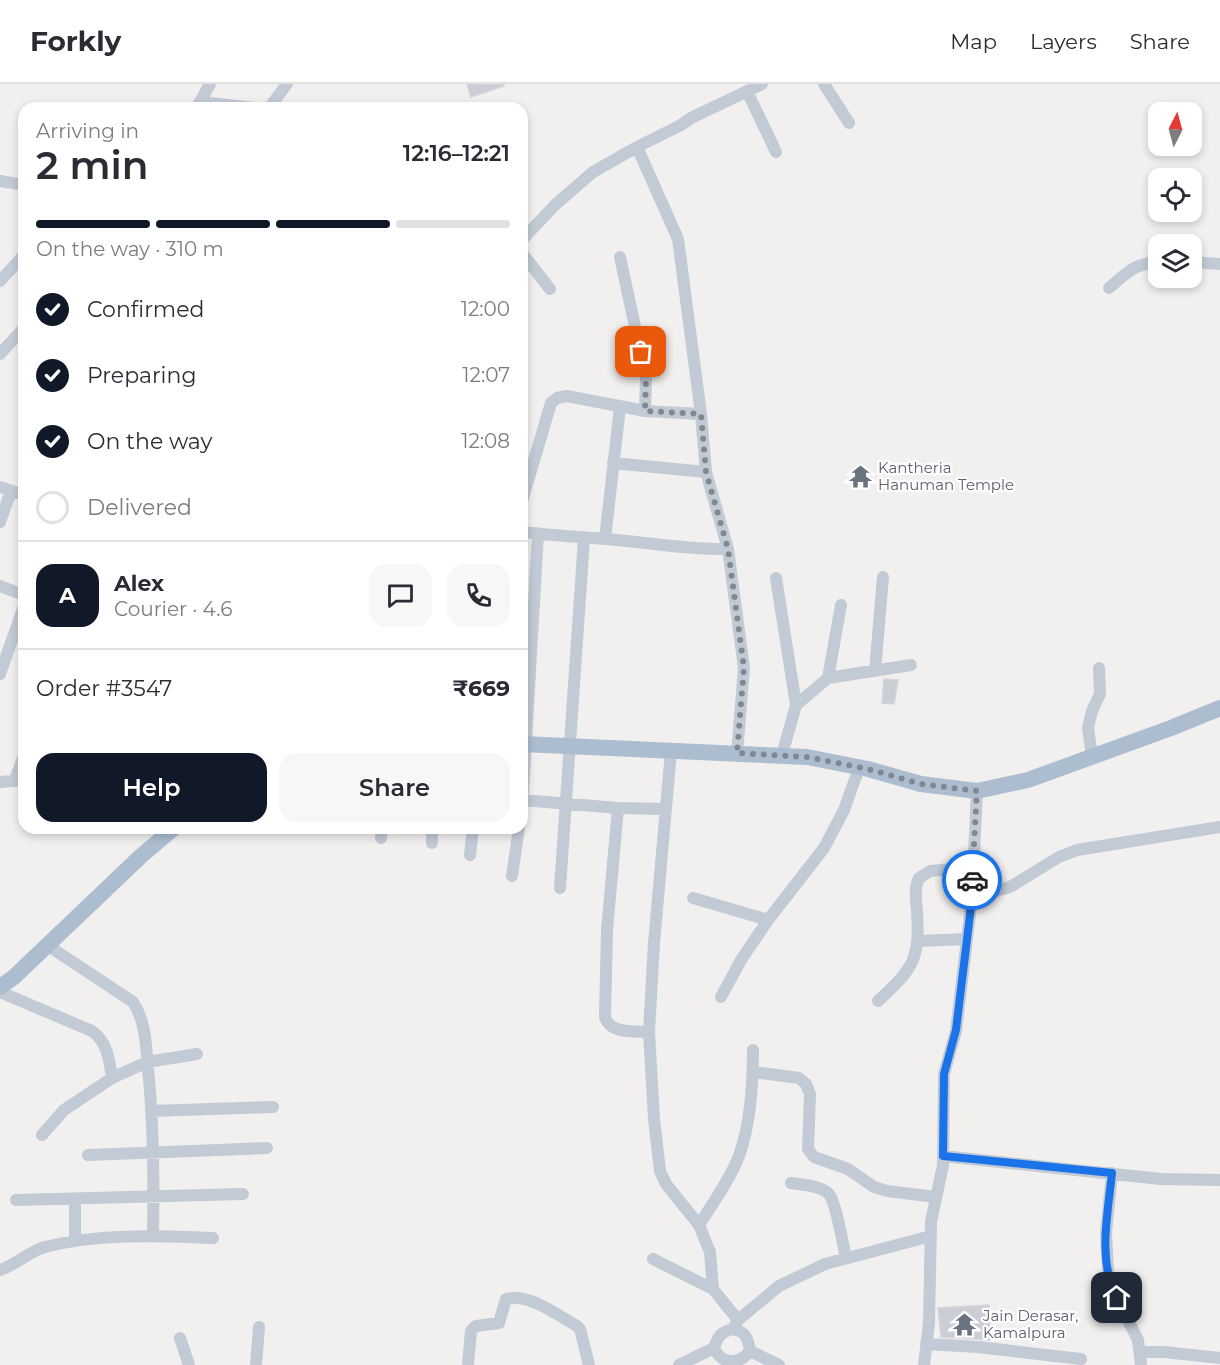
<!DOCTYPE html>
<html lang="en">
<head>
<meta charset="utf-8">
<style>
	body { margin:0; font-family:Montserrat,sans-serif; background:#f7f7f7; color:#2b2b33; height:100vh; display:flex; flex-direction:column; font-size:22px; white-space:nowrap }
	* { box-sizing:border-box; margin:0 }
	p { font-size:20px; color:#7c7c81 }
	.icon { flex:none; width:33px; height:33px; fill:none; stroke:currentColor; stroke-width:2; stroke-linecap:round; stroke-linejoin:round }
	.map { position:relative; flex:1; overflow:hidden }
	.side { position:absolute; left:18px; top:18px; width:510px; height:732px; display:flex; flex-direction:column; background:#fff; border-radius:18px; box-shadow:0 3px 9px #0003 }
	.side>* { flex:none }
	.needle { width:39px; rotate:6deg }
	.buttons { position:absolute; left:1148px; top:18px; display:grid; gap:12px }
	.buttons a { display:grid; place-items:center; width:54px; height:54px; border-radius:12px; background:#fff; box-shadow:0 3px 9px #0003; font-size:30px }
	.pin { position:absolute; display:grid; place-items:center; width:51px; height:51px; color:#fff; margin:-26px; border-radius:12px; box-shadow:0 3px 9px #0006 }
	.courier { position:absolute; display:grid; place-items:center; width:60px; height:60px; margin:-30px; border:4px solid #1a73e8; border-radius:50%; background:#fff; color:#222; box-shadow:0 2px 8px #0007 }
	.head em { font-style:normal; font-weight:600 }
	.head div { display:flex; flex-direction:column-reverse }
	.head { display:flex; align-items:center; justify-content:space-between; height:102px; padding:0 18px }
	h1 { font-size:39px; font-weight:600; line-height:45px }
	.bar { display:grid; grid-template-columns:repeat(4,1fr); gap:9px 6px; align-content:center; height:72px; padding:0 18px }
	.bar i { height:8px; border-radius:4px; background:#e1e1e2 }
	.bar .current { background:#111827 }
	.bar p { grid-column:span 4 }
	.line { display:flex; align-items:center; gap:15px; padding:0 18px; border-top:2px solid #e1e1e2 }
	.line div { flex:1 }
	.round { display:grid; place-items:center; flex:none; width:63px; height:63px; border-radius:18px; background:#f7f7f7 }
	ol { padding:0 18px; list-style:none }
	li { display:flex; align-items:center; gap:18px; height:66px }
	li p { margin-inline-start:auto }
	li .icon { padding:6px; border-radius:50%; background:#111827; color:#fff; stroke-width:4 }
	li:last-child { color:#7c7c81 }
	li i { width:33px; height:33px; border:3px solid #e1e1e2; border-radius:50% }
	.button { display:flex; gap:12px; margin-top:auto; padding:12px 18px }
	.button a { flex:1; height:69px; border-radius:18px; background:#111827; color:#fff; font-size:24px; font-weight:600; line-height:69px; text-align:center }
	.button a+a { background:#f7f7f7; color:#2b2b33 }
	header { display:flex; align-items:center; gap:36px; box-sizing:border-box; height:84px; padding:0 30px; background:#fff; border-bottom:2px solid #e1e1e2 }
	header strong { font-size:28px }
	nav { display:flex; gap:33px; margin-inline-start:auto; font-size:21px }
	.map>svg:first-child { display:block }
</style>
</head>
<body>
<header>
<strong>Forkly</strong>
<nav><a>Map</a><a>Layers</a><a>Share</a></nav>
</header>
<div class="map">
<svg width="1220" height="1281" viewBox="0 0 1220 1281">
	<rect width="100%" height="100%" fill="#f2efef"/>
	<path fill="#cbced4" stroke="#d3d5db" stroke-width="1.5" d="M467 0H504V2L471 13Z
		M884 595 898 596 894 620 882 619Z
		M989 1221 990 1256 941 1253 938 1224Z"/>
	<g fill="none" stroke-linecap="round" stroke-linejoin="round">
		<path stroke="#c2cad5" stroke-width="12" d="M824 0 849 39
			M747 7 776 68
			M201 18 254 24
			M197 23 210 0
			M269 24 287 0
			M637 63 681 41 691 34 762 0
			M0 97 24 101
			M522 156 555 121 593 88 637 63 678 155 701 330 706 388 728 465 744 584 737 669
			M522 169 550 205
			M620 173 646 294 645 327
			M1191 178 1220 180
			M0 197 24 171
			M1109 204C1127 189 1133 180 1158 178
			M0 270 24 244
			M613 379 706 388
			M0 403 24 411
			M522 417 551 319 557 314 567 312 645 327 701 330
			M0 438 11 407
			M522 448C550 451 578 453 606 455 647 458 686 466 728 465
			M605 455 620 323
			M776 494 796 621 782 671
			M0 502 24 511
			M875 587 883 493
			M0 590 24 522
			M828 594 841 521
			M796 621 828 594 911 581
			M671 667 654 859 649 948 654 1035 660 1087 666 1100 699 1141 710 1168 713 1205 738 1236
			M1092 672 1088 644 1092 627 1100 610 1099 584
			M15 696 24 671
			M0 698 24 696
			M522 716 618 724 665 725
			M522 724 538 450
			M618 724 607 846 605 933C610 950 633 947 649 948
			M381 754 382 744
			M432 759V744
			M470 771 473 744
			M512 792 519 744
			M560 804 584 455
			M693 814 768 836
			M972 814 1010 803 1059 773 1077 766 1220 743
			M919 857 967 855
			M47 861 133 918C146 938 146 962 148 985 154 1041 154 1096 153 1152
			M0 908 92 947C108 959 109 975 112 994
			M721 913 741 876 768 836 824 764 844 726 859 684
			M878 917C914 884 920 875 917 826 916 815 914 804 919 794L930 787 972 783
			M753 988 799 994 806 1000 810 1010 808 1065 814 1073 848 1085 874 1103 887 1107 936 1113
			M152 1027 273 1023
			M42 1051 64 1026 112 994 147 978 197 970
			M88 1071 267 1064
			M943 1072 1161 1095 1220 1096
			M1112 1089 1106 1149 1108 1186 1111 1203 1138 1256 1141 1281
			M791 1099C802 1101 819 1101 828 1109 836 1116 843 1162 846 1174
			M16 1116 243 1110
			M699 1141C713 1119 729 1097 739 1072 751 1039 753 1001 753 966
			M75 1156V1115
			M653 1175 713 1205
			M0 1186C16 1181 28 1168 45 1163 99 1149 158 1152 213 1154
			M733 1245C746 1248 748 1254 750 1267
			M180 1254 189 1281
			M926 1260 978 1263 1081 1275
			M714 1264C718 1252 721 1248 733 1245L738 1236 779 1202 825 1180 931 1152
			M1140 1268H1164L1220 1274
			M256 1281 259 1243
			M468 1281 471 1247 476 1242 499 1239 506 1215C530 1209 557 1231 577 1242L580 1245 589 1281
			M679 1281 714 1264C722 1281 739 1281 750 1267L779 1281
			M924 1281 929 1239 931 1138 943 1081 944 990 956 947 967 855 972 814 977 707"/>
		<path stroke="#adbdd0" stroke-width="16" d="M522 660 807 673 868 685 921 700 977 707 1028 696 1171 644 1220 624
			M0 903 14 893 141 772 174 744"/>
	</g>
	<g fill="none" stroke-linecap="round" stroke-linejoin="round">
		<path stroke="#828891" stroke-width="6" stroke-dasharray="0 10.8" d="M641 268 646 294 645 327 701 330 706 388 728 465 744 584 737 669 807 673 868 685 921 700 977 707 972 796"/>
		<path stroke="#1a73e8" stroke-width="8" d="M972 796V814L956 946 944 990 943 1072 1112 1089C1108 1129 1097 1177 1117 1214"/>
	</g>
	<defs>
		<symbol id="temple-bare" viewBox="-9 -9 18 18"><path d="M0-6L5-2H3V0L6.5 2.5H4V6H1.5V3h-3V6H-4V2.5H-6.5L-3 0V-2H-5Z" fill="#6b7280" stroke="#fff" stroke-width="2.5" paint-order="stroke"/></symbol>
	</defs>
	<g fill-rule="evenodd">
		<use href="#temple-bare" x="844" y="376" width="33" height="33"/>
		<use href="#temple-bare" x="948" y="1224" width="33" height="33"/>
	</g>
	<g text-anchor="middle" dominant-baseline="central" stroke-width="4.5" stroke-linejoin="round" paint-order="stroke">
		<g font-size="15" fill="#5b616d" stroke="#fff" text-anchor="start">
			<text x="878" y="383">Kantheria<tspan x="878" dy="17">Hanuman Temple</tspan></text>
			<text x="983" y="1231">Jain Derasar,<tspan x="983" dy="17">Kamalpura</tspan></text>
		</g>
	</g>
</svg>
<div class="buttons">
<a><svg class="needle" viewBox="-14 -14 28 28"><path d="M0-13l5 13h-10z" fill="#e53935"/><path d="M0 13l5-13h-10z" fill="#7c7c81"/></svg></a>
<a><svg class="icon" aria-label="locate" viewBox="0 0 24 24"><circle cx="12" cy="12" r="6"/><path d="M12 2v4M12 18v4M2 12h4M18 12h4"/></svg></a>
<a><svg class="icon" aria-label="layers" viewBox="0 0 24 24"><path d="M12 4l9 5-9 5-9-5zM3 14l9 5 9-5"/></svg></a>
</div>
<div class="pin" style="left:641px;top:268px;background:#ea580c"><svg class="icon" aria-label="bag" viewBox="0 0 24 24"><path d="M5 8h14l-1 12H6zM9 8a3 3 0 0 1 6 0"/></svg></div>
<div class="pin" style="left:1117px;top:1214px;background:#1f2937"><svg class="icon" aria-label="home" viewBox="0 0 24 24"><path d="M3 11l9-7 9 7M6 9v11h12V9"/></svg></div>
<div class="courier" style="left:972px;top:796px"><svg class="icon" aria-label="car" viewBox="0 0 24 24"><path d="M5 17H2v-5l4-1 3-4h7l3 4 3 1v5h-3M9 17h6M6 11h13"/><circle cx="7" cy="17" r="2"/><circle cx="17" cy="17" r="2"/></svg></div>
<section class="side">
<div class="head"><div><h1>2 min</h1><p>Arriving in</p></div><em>12:16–12:21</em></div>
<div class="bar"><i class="current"></i><i class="current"></i><i class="current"></i><i></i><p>On the way · 310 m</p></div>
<ol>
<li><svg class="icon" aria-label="check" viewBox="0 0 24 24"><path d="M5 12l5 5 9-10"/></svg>Confirmed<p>12:00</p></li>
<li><svg class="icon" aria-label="check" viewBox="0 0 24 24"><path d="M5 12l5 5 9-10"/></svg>Preparing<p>12:07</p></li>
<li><svg class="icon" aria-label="check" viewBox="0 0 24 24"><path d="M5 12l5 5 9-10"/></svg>On the way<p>12:08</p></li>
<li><i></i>Delivered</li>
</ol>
<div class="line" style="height:108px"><b class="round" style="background:#111827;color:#fff">A</b><div><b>Alex</b><p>Courier · 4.6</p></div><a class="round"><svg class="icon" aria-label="chat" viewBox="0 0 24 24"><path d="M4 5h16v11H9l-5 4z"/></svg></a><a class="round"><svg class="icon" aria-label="phone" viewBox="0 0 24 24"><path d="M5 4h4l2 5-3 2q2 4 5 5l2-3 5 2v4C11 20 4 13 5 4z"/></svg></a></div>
<div class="line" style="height:78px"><div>Order #3547</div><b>₹669</b></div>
<div class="button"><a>Help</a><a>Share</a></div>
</section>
</div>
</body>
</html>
